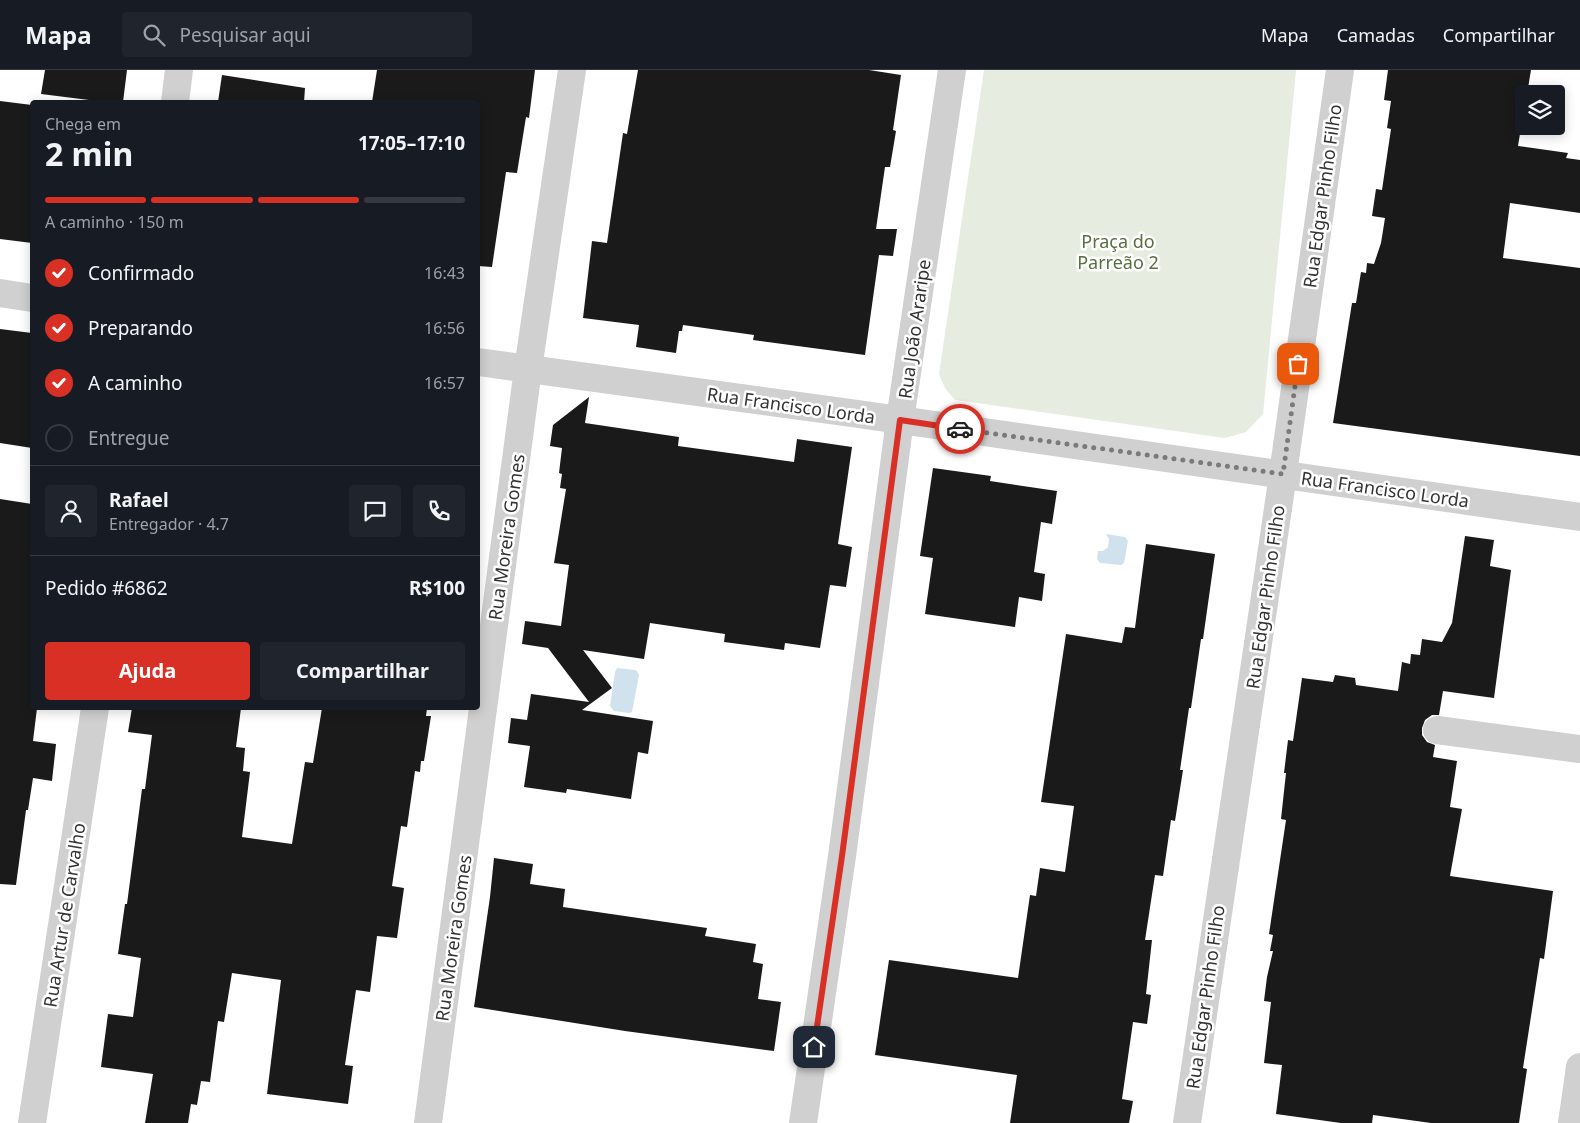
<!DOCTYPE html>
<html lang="pt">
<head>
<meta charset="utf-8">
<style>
	body { margin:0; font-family:"Noto Sans",sans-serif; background:#20242c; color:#f1f3f6; height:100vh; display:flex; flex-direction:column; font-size:19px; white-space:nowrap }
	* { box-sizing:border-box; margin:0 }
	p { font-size:16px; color:#9ea1a6 }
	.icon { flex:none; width:28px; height:28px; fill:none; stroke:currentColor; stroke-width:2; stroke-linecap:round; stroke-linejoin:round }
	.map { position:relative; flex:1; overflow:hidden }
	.drawer { position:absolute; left:30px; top:30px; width:450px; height:610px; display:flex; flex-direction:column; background:#171b24; border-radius:5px; box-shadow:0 2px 12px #0003 }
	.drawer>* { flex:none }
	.buttons { position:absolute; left:1515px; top:15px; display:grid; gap:10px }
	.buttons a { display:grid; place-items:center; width:50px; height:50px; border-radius:5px; background:#171b24; box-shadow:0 2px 12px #0003; font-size:25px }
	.pin { position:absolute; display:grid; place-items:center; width:42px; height:42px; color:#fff; margin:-21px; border-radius:10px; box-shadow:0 2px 8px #0006 }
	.courier { position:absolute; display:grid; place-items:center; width:50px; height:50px; margin:-25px; border:4px solid #d93025; border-radius:50%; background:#fff; color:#222; box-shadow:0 1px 6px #0007 }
	.headline em { font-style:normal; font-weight:700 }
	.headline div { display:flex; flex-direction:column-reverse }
	.headline { display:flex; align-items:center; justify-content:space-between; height:85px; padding:0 15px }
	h1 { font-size:32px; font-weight:700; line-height:38px }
	.bar { display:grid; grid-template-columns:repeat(4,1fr); gap:8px 5px; align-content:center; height:60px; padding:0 15px }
	.bar i { height:6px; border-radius:4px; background:#363941 }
	.bar .selected { background:#d93025 }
	.bar p { grid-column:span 4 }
	.line { display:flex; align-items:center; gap:12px; padding:0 15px; border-top:1px solid #363941 }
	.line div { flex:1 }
	.round { display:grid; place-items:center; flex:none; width:52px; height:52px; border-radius:5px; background:#20242c }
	ol { padding:0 15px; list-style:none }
	li { display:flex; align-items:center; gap:15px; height:55px }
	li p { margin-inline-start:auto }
	li .icon { padding:5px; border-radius:50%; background:#d93025; color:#fff; stroke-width:4 }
	li:last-child { color:#9ea1a6 }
	li i { width:28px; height:28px; border:2px solid #363941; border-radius:50% }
	.button { display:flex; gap:10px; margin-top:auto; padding:10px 15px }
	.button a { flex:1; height:58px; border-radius:5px; background:#d93025; color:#fff; font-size:20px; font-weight:700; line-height:58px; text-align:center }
	.button a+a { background:#20242c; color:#f1f3f6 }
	header { display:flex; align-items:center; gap:30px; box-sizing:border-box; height:70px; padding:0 25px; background:#171b24; border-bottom:1px solid #363941 }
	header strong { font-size:24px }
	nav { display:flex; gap:28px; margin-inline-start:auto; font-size:18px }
	.search { width:350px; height:45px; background:#20242c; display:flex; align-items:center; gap:12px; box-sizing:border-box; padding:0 18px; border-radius:5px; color:#9ea1a6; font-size:19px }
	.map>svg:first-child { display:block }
</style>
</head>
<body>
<header>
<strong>Mapa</strong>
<div class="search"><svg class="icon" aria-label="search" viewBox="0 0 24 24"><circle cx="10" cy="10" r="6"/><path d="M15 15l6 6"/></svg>Pesquisar aqui</div>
<nav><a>Mapa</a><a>Camadas</a><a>Compartilhar</a></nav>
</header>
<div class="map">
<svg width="1580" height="1053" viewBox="0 0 1580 1053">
	<rect width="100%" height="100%" fill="#fff"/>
	<path fill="#e6ecdf" d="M984 0H1296L1263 344 1246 362 1225 368 955 330 945 318 939 304Z"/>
	<path fill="#cfe2ee" d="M1106 464 1125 467 1128 471 1124 493 1121 495 1100 493 1097 489 1098 481H1103L1108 477 1109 469Z
		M617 598 635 600 637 601 639 605 632 642 629 643 614 641 610 636 615 602Z"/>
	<path fill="#1a1a1a" d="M45 0H127L123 32H105L41 24Z
		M377 0H535L529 48 526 47 517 103 506 102 492 197 478 196V32H372Z
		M638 0H869L901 5 893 60 896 61 890 97H885L876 159H897L893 186 879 185 865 285 753 270 754 265 683 255 682 261H679L676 283 636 277 639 255 583 248 592 171 607 173 623 63 627 64Z
		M1388 0H1531L1527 24H1524V39L1518 76 1568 83 1566 88 1580 90V143L1510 133 1503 188 1580 198V386L1333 353 1352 233H1356L1361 202 1366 203 1367 193 1374 194 1381 173 1385 148 1372 146 1376 119 1382 120 1391 59 1387 58 1391 31 1384 30Z
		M222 5 305 18 304 32H218Z
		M0 31 32 35V173L0 169Z
		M0 259 32 263V378L0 373Z
		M589 327 585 353 679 367 678 376 794 392 797 369 852 377 838 474 852 477 846 517 830 515 820 578 785 573 784 580 724 572 725 564 650 553 644 589 583 580 612 618 582 640 653 651 648 684 638 682 631 729 567 719 566 723 524 717 530 676 508 673 511 648 527 650 531 624 589 632 548 578 522 574 525 551 561 556 569 495 554 493 566 419 560 418 562 404 559 403 562 378 550 376 553 355Z
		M933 398 991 406 990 411 1057 421 1052 454 1041 452 1034 502 1045 504 1042 531 1019 527 1015 557 925 544 933 488 920 486Z
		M0 429 32 434V638H37L33 671 56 674 52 711 33 708 28 740H26L16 815 0 814Z
		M1465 466 1494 470 1490 496 1511 500 1494 628 1443 621 1439 645H1432L1425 650 1422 658V665L1427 672 1435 675 1433 687 1457 691 1450 737 1462 739 1450 806 1553 821 1544 889 1540 888 1523 998 1527 999 1519 1053H1431L1373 1045 1372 1053H1341L1276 1044 1282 995 1264 993 1271 932 1264 931 1267 907 1273 881H1270L1273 865 1269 864 1286 750 1281 749 1286 703H1284L1288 670 1293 671 1302 608 1333 612 1335 605 1355 608 1356 615 1398 621 1402 592 1410 594 1411 584 1420 585 1422 569 1442 572 1452 553Z
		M1146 474 1215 484 1203 569H1201L1191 638H1189L1180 700H1183L1175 751 1171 750 1163 806 1155 805 1145 870H1152L1146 924 1151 925 1147 954 1133 952 1122 1029 1133 1031 1129 1053H1010L1017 1005 875 985 889 890 1018 908 1030 825 1036 826 1040 798 1065 802 1074 736 1041 732 1066 564 1122 573 1125 557 1135 558Z
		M132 638H241L236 677 245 678 243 701 250 702 242 767 292 774 305 692 313 693 322 638H427L426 646H431L424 691H421L420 702 415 701 407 757 401 756 392 816 404 818 397 868 377 866 370 922 356 920 345 995 353 996 348 1034 267 1024 281 910 232 903 224 952 218 951 210 1012 201 1011 197 1035 191 1034 188 1053H145L153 1004 101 997 108 944 133 947 141 888 118 884 125 834H127L142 719H145L152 665 128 662Z
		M494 788 533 794 530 814 565 819 563 837 707 858 705 866 756 874 753 892 763 894 758 929 781 932 774 981 625 961 474 937 490 827Z"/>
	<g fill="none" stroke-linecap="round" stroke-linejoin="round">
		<path stroke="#d0d0d0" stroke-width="28" d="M175 32 179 0
			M0 223 32 228
			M478 292 851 343 1580 447
			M1437 660 1580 679
			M32 1053 95 638
			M428 1053 528 299 572 0
			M803 1053 842 786 900 350 952 0
			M1187 1053 1280 425 1340 0
			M1572 1053 1580 997"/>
	</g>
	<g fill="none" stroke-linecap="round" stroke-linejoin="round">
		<path stroke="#7a7a7a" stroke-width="5" stroke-dasharray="0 9" d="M960 359 1283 404 1298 294"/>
		<path stroke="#d93025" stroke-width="6" d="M814 977 842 786 900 350 960 359"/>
	</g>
	<g text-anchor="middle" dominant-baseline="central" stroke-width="5" stroke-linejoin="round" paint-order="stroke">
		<g font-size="18" fill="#333" stroke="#fff">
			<text transform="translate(1322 126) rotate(-82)">Rua Edgar Pinho Filho</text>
			<text transform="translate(914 259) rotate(-82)">Rua João Araripe</text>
			<text transform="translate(791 335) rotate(8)">Rua Francisco Lorda</text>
			<text transform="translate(1385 419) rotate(8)">Rua Francisco Lorda</text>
			<text transform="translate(506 467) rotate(-82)">Rua Moreira Gomes</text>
			<text transform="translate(1265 527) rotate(-82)">Rua Edgar Pinho Filho</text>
			<text transform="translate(64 845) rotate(-81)">Rua Artur de Carvalho</text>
			<text transform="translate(453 868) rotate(-82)">Rua Moreira Gomes</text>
			<text transform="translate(1205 927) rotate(-82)">Rua Edgar Pinho Filho</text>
		</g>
		<g font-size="18" fill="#56703f" stroke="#fff">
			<text x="1118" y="171">Praça do<tspan x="1118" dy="21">Parreão 2</tspan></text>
		</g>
	</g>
</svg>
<div class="buttons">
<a><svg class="icon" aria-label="layers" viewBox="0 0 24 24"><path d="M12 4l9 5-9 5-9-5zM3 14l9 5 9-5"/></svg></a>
</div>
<div class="pin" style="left:1298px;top:294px;background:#ea580c"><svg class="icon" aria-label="bag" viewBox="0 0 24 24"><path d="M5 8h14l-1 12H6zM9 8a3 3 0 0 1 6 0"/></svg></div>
<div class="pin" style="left:814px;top:977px;background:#1f2937"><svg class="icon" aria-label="home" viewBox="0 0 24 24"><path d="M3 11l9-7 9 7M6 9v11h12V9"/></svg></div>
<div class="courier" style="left:960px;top:359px"><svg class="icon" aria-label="car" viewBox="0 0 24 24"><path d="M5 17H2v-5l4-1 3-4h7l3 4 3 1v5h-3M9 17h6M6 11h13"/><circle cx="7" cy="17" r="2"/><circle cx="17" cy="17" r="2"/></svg></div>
<section class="drawer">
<div class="headline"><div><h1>2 min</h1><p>Chega em</p></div><em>17:05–17:10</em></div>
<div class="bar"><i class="selected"></i><i class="selected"></i><i class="selected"></i><i></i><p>A caminho · 150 m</p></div>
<ol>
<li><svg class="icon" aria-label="check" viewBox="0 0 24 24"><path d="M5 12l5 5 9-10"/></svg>Confirmado<p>16:43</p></li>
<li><svg class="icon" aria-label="check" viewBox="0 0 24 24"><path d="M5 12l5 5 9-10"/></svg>Preparando<p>16:56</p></li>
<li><svg class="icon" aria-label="check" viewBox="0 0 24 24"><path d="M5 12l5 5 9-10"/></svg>A caminho<p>16:57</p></li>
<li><i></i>Entregue</li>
</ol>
<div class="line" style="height:90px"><a class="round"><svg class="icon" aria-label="person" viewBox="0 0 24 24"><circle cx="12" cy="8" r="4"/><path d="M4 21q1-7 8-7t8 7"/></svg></a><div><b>Rafael</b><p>Entregador · 4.7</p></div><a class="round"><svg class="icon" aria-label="chat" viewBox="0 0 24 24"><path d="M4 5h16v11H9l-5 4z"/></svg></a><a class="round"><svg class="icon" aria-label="phone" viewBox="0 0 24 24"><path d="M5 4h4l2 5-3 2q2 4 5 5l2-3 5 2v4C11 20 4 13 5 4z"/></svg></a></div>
<div class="line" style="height:65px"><div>Pedido #6862</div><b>R$100</b></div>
<div class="button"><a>Ajuda</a><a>Compartilhar</a></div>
</section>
</div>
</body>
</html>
